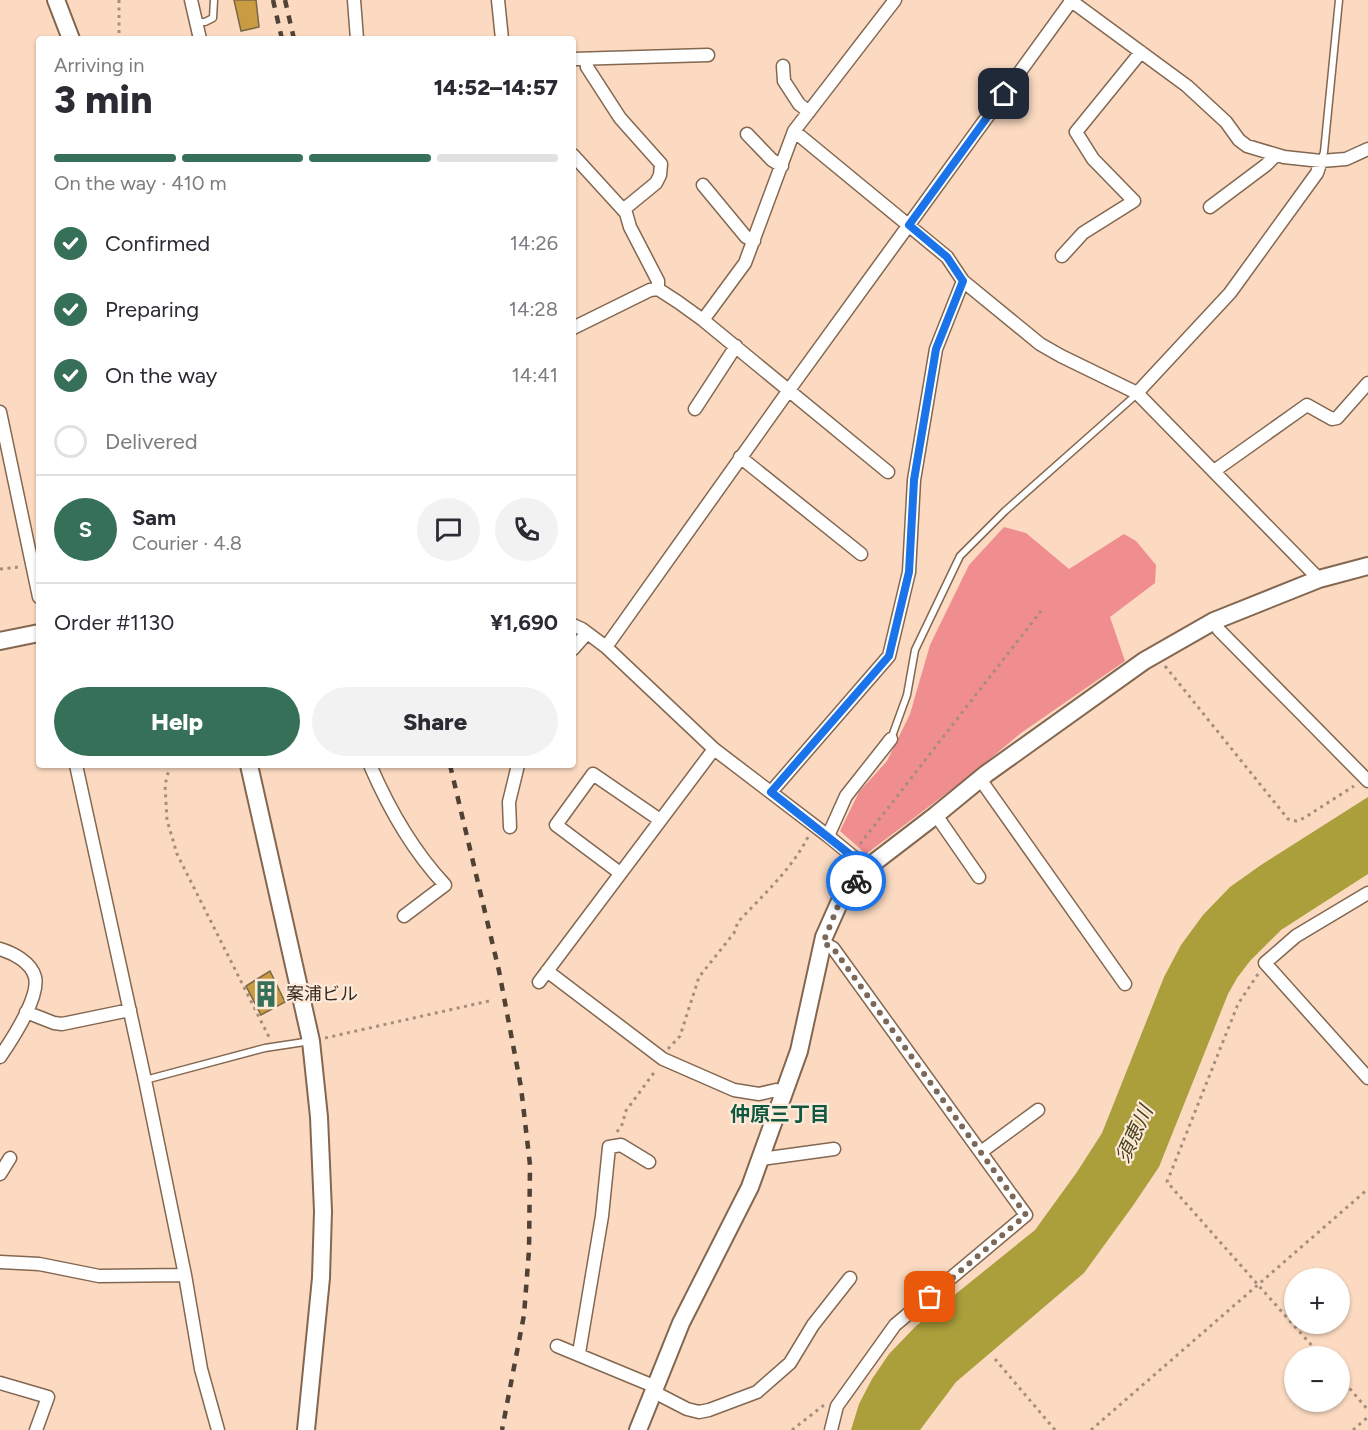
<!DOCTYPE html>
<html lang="en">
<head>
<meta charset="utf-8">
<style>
	body { margin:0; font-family:Figtree,"Noto Sans JP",sans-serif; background:#f2f2f3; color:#2b2b33; height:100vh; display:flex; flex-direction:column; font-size:22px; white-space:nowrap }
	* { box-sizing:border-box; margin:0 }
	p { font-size:20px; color:#7c7c81 }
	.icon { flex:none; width:33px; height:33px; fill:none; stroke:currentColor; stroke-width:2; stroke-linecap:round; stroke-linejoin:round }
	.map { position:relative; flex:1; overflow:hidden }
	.side { position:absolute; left:36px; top:36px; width:540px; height:732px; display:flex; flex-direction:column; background:#fff; border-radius:6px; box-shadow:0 2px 4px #0004 }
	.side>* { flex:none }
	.tools { position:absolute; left:1284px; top:1268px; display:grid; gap:12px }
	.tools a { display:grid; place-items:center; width:66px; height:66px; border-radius:50%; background:#fff; box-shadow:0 2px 4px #0004; font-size:30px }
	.pin { position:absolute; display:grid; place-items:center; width:51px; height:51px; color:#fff; margin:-26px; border-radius:12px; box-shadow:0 3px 9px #0006 }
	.courier { position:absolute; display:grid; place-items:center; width:60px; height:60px; margin:-30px; border:4px solid #1a73e8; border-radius:50%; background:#fff; color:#222; box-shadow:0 2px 8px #0007 }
	.head em { font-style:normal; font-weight:800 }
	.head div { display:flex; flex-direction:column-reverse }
	.head { display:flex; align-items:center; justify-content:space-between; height:102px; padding:0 18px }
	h1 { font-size:39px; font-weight:800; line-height:45px }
	.bar { display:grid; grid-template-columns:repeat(4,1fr); gap:9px 6px; align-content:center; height:72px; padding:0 18px }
	.bar i { height:8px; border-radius:4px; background:#e1e1e2 }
	.bar .active { background:#367058 }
	.bar p { grid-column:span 4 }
	.line { display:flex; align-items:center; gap:15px; padding:0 18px; border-top:2px solid #e1e1e2 }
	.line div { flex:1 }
	.round { display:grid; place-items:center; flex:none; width:63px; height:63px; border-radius:32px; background:#f2f2f3 }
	ol { padding:0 18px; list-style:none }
	li { display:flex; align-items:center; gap:18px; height:66px }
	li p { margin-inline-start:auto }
	li .icon { padding:6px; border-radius:50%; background:#367058; color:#fff; stroke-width:4 }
	li:last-child { color:#7c7c81 }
	li i { width:33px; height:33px; border:3px solid #e1e1e2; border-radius:50% }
	.primary-button { display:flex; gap:12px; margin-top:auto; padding:12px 18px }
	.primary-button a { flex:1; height:69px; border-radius:36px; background:#367058; color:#fff; font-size:24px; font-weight:800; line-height:69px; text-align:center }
	.primary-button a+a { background:#f2f2f3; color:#2b2b33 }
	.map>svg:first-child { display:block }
</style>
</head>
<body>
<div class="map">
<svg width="1368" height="1430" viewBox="0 0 1368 1430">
	<rect width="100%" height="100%" fill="#fbdac1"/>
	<path fill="#ef8d8f" d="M1004 527 1026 533 1069 569 1124 534 1136 541 1156 565 1155 583 1110 617 1125 661 1021 733 972 774 866 854 840 831 859 792 887 761 910 714 930 645 969 565Z"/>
	<path fill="#ab9f3b" d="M1368 797V874L1281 930 1250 961 1237 978 1228 994 1159 1167 1132 1207 1084 1273 956 1382 920 1430H851L859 1404 872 1379 889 1354 916 1326 1035 1230 1077 1172 1102 1133 1164 977 1181 945 1203 915 1230 887 1261 865Z"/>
	<path fill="#ca9c41" stroke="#786749" stroke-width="1.5" d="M234 0H256L259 27 241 31Z
		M270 971 285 1002 261 1015 246 986Z"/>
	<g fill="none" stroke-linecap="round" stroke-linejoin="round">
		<defs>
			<path id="lane" d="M197 22H205L213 18 214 0
				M1321 161 1324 152 1339 0
				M891 739 907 695 915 650 960 556 1005 511 1137 394
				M145 1080 265 1048 311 1041"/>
			<path id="street" d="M191 0 200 39
				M354 0 357 39
				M498 0 502 39
				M1070 0 1187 86 1226 122 1239 140 1247 146 1284 157 1321 161 1346 159 1368 149
				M573 59 708 55
				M586 59 587 67 620 118 661 164 660 175 656 183 623 210
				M783 66 784 81 799 104 809 112
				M794 131 947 257 963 281 1040 344 1061 356 1137 393 1319 579
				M747 134 772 160 782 166
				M573 155 626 213 630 227 658 281V289
				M703 185 746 237 754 241
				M1210 207 1266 165 1276 155
				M1062 256 1083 233 1134 201 1093 159 1076 132 1141 52
				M703 320 745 263 794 131 895 0
				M573 328 650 290 658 289 678 302 703 320 888 472
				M1137 393 1230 293 1317 173 1321 161
				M695 409 736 346
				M0 412 39 597
				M740 457 861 554
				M1214 471 1307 405 1332 419 1337 418 1368 383
				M1214 621 1219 630 1368 781
				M573 625 582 629 606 647 714 749 828 836 867 868
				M606 647 789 390 1072 0
				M573 649 587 633
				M76 765 145 1080 185 1275 201 1369 218 1430
				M370 765C389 809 412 850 445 885L404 916
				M980 779 1125 984
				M771 792 889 656 909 572 914 480 936 349 963 281
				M936 815 979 877
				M510 827 509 802 518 765
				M828 836 846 796 891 739
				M620 873 556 825 593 774 660 820
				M1368 893 1296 936 1265 963 1368 1078
				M823 943 833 948 1026 1215 895 1325 837 1406 831 1430
				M0 949C13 953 31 962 35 977 40 997 11 1041 0 1057
				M547 971 663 1059 734 1090 759 1094 776 1090 785 1092
				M539 982 714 749
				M26 1012 54 1023 62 1024 130 1010
				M981 1152 1038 1110
				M761 1159 834 1149
				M0 1174 10 1158
				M0 1262 39 1264 99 1276 185 1275
				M557 1346 656 1387
				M579 1353 602 1216 609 1147 621 1145 649 1162
				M0 1383 48 1397 36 1430
				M654 1392 687 1409 699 1412 709 1410 757 1392 790 1363 813 1325 850 1278"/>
			<path id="secondary" d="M56 0 71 39
				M0 641 39 633
				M249 765 311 1041 319 1117 323 1211 321 1278 306 1430
				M638 1430 681 1323 750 1187 799 1051 824 937 840 901 867 868 936 815 986 774 1144 661 1214 621 1319 579 1368 566"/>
		</defs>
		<use href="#lane" stroke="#836750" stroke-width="9"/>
		<use href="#street" stroke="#836750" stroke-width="15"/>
		<use href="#secondary" stroke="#836750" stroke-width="20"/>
		<path stroke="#a68e7c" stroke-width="3" stroke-dasharray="3 4.5" stroke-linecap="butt" d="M119 0V39
			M0 569 19 567
			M1165 666 1288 819 1296 821 1304 818 1354 786
			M170 765 165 785 167 820 177 854 269 1037
			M860 844 1041 611
			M1258 974 1238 1004 1167 1182 1321 1356
			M325 1038 489 1001
			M668 1049 680 1036 699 977 734 933 738 922C763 895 791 870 808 837
			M617 1132 623 1123 625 1112 656 1070
			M995 1359 1055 1430
			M1340 1377 1368 1410
			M792 1430 824 1405
			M1091 1430 1368 1189
			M1353 1430 1368 1417"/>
		<use href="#lane" stroke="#fff" stroke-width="6"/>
		<use href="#street" stroke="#fff" stroke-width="12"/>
		<use href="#secondary" stroke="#fff" stroke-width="16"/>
		<path stroke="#504135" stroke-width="4.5" stroke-dasharray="8 8" stroke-linecap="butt" d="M273 0 282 39
			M285 0 294 39
			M450 765 499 971 521 1087 530 1165 529 1250 524 1315 502 1430"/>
	</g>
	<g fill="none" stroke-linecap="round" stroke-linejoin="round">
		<path stroke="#7b6858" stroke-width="6" stroke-dasharray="0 10.8" d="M856 881 840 901 823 943 833 948 1026 1215 930 1297"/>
		<path stroke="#1a73e8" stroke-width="8" d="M856 881 867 868 771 792 889 656 909 572 914 480 936 349 963 281 947 257 909 225 1004 94"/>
	</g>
	<defs>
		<symbol id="building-bare" viewBox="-9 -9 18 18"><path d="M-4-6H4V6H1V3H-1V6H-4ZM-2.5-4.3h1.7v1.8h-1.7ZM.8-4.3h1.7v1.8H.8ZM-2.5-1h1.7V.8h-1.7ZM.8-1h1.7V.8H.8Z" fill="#367058" stroke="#feeadb" stroke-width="2.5" paint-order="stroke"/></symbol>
	</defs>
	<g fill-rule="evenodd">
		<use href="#building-bare" x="247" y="975" width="38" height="38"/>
	</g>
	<g text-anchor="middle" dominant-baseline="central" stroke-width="4.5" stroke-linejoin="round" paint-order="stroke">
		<g font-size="18" fill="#362a20" stroke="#feeadb" text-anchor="start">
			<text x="286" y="994">案浦ビル</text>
		</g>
		<g font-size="20" font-weight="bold" fill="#0f583f" stroke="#feeadb">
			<text x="780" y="1114">仲原三丁目</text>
		</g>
		<g font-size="20" font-style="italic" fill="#48431a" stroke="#feeadb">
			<text transform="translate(1134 1134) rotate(-65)">須恵川</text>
		</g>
	</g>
</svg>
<div class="tools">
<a>+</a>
<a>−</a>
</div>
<div class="pin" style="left:930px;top:1297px;background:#ea580c"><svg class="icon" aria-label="bag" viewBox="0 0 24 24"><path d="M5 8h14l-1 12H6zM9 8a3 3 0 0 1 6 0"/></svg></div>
<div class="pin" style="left:1004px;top:94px;background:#1f2937"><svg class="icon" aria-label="home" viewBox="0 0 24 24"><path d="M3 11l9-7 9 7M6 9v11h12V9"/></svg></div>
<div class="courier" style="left:856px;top:881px"><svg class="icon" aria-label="bike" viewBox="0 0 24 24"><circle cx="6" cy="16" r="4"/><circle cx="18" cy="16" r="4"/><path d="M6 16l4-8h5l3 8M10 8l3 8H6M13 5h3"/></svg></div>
<section class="side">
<div class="head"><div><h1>3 min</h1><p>Arriving in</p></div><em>14:52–14:57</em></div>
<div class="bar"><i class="active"></i><i class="active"></i><i class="active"></i><i></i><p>On the way · 410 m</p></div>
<ol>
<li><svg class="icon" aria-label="check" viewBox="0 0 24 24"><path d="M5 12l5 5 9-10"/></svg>Confirmed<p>14:26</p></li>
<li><svg class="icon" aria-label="check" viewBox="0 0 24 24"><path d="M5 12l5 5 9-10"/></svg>Preparing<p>14:28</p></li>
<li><svg class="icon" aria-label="check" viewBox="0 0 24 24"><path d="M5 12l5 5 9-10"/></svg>On the way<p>14:41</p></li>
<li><i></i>Delivered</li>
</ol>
<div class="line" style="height:108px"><b class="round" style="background:#367058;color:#fff">S</b><div><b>Sam</b><p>Courier · 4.8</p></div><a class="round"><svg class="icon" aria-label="chat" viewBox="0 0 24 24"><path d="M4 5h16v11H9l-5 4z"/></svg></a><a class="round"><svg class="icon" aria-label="phone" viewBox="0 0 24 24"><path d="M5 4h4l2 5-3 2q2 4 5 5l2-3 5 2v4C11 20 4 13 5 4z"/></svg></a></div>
<div class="line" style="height:78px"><div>Order #1130</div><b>¥1,690</b></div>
<div class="primary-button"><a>Help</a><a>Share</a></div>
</section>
</div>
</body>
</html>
